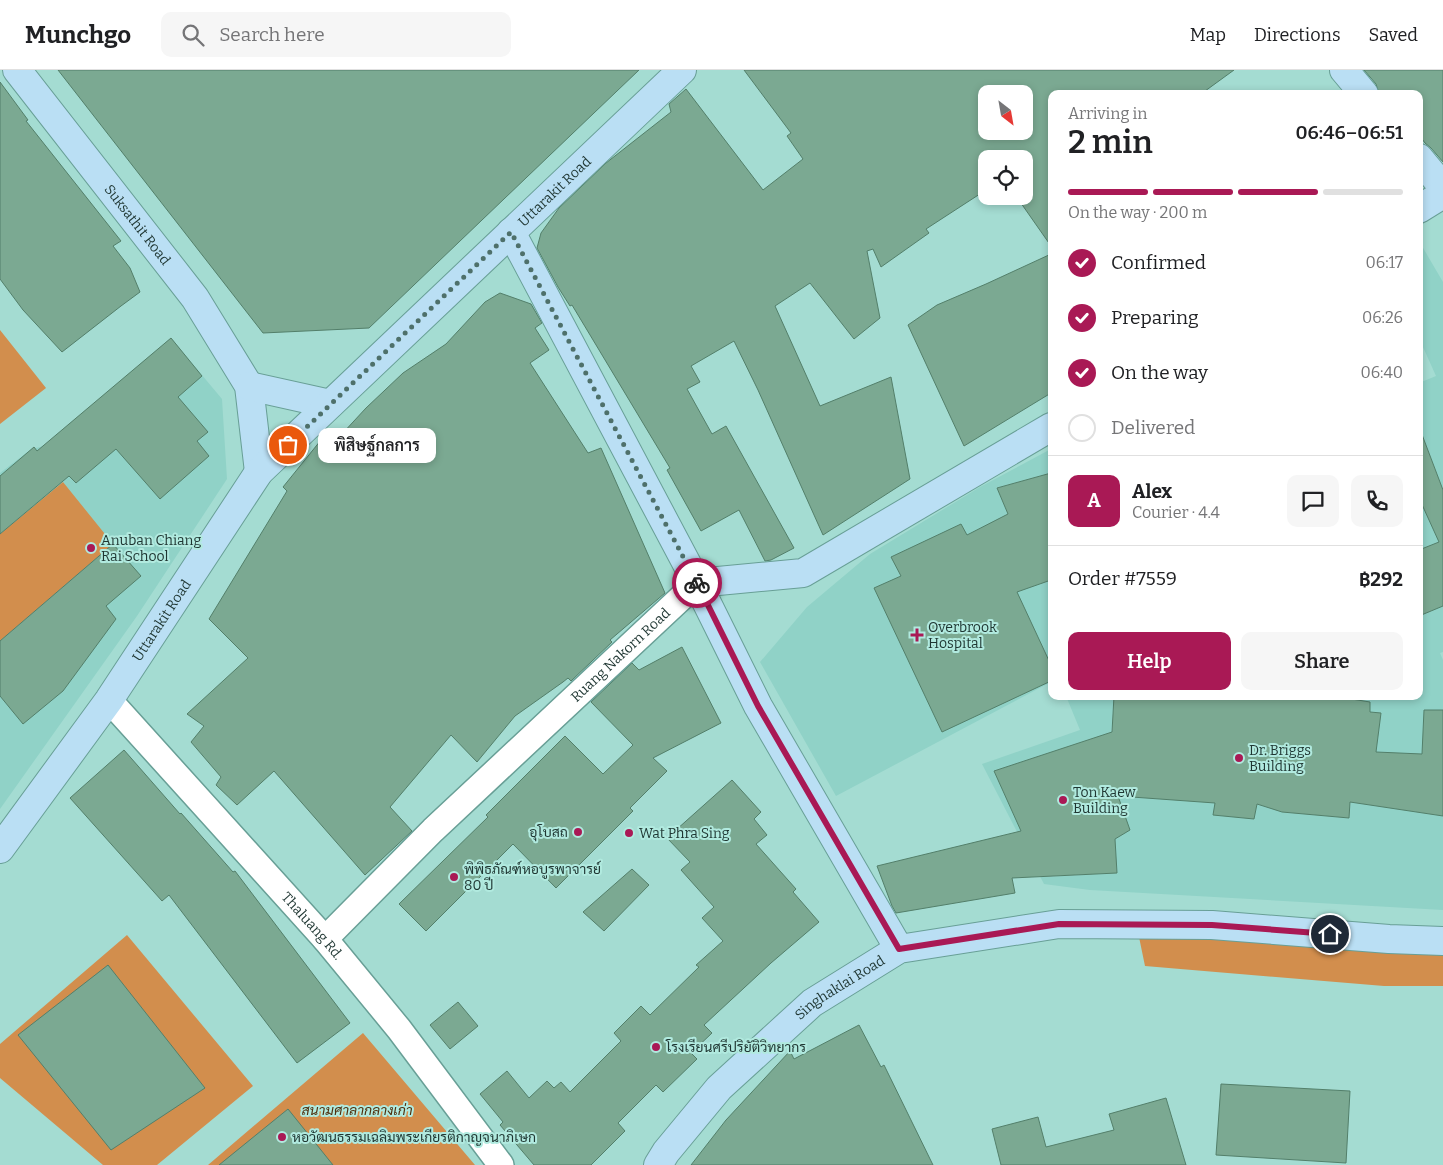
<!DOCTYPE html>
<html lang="en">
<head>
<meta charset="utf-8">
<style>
	body { margin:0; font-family:Bitter,Sarabun,serif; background:#f6f6f6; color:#202124; height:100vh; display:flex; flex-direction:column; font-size:19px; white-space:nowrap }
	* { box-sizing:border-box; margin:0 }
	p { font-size:16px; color:#757577 }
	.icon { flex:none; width:28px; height:28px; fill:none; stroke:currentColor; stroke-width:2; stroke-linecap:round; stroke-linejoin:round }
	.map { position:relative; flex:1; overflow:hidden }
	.details { position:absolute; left:1048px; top:20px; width:375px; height:610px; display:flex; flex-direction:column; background:#fff; border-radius:10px; box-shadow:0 2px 8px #0003 }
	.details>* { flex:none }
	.needle { width:32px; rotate:149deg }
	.fabs { position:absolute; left:978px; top:15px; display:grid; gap:10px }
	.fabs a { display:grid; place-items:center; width:55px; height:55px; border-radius:10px; background:#fff; box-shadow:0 2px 8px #0003; font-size:25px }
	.pin { position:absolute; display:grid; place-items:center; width:42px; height:42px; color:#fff; margin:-21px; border:2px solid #fff; border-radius:50%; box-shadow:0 1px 5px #0007 }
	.courier { position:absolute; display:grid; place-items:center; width:50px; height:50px; margin:-25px; border:4px solid #a91955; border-radius:50%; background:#fff; color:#222; box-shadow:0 1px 6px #0007 }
	.bubble { position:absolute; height:35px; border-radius:10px; background:#fff; box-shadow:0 2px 8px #0003; font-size:16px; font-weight:600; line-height:35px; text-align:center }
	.head em { font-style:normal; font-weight:600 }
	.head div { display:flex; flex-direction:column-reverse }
	.head { display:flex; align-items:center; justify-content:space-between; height:85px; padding:0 20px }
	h1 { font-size:32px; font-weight:600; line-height:38px }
	.bar { display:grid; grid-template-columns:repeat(4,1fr); gap:8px 5px; align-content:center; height:60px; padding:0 20px }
	.bar i { height:6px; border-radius:4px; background:#e0e0e0 }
	.bar .active { background:#a91955 }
	.bar p { grid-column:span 4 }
	.line { display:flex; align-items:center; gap:12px; padding:0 20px; border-top:1px solid #e0e0e0 }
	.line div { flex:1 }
	.round { display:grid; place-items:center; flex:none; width:52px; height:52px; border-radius:10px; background:#f6f6f6 }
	ol { padding:0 20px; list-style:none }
	li { display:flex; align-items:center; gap:15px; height:55px }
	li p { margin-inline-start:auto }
	li .icon { padding:5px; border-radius:50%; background:#a91955; color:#fff; stroke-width:4 }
	li:last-child { color:#757577 }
	li i { width:28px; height:28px; border:2px solid #e0e0e0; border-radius:50% }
	.button { display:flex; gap:10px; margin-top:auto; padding:10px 20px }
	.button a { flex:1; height:58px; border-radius:10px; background:#a91955; color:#fff; font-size:20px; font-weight:600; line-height:58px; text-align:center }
	.button a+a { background:#f6f6f6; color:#202124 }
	header { display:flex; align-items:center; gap:30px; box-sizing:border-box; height:70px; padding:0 25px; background:#fff; border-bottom:1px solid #e0e0e0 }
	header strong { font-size:24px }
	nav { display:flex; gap:28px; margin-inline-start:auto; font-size:18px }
	.search { width:350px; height:45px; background:#f6f6f6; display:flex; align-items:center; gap:12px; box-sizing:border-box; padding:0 18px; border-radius:10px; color:#757577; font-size:19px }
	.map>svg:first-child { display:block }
</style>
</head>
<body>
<header>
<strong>Munchgo</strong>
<div class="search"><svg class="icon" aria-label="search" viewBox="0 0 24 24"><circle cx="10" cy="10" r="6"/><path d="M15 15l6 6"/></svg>Search here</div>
<nav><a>Map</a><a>Directions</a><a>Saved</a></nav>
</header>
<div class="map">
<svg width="1443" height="1095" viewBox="0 0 1443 1095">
	<rect width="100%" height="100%" fill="#a4dcd2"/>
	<path fill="#90d2c7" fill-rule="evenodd" d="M1419 171 1443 212V420L1419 356V313L1436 306 1423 277 1419 278Z
		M171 268 222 329 227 409 137 546 0 739V403L34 377 36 378 44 376Z
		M1051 379V403L997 418 1008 444 996 451 1033 516 1051 510V612L836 726 760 592 807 537 870 484 980 417Z
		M1443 425 1439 472 1419 480V433Z
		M1443 536V582L1440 583 1443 590V643L1422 684 1366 734 1443 746V840L1090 820 1044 814 982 694 1080 660 1066 626H1114L1111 668 1215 733 1254 749 1257 734 1282 742 1349 748 1351 727 1381 643 1370 642 1333 626H1419V546ZM1096 667 1130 760 1115 769 1116 803 1043 807 1036 795 995 701Z"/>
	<path fill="#d28e4d" d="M0 260 46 318 0 354Z
		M63 412 113 474 0 571V464Z
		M127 865 253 1016 157 1095H103L0 1008V974Z
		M1139 867 1443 873V916H1384L1145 896Z
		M363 963 475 1095H208Z"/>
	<path fill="#7ba992" stroke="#537f6a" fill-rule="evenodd" d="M58 0H639L369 258 263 263Z
		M744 0H1234L1201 24H1051V176L1016 126H1024V89H989L986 85V120L926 159 929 163 881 197 873 179 867 181 880 248 854 269 810 213 775 236 820 336 891 307 910 409 823 465 758 320 734 271 691 296 700 312 687 319 712 364 726 356 794 478 771 490 765 491 739 440 701 461 667 400 670 398 572 235 570 236 558 217 537 178 541 163 559 138 606 93 671 42 669 34 686 19 763 120 803 89 787 66 791 63ZM986 24H1024V61H986Z
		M1364 0H1443V92L1431 78 1425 73 1419 65V24H1379L1376 14Z
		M0 12 28 50 26 51 121 171 113 176 130 198 140 222 121 236 62 282 23 240 0 209Z
		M1051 184V323L964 376 908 255 937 235 986 214Z
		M500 223 531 234 542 253 535 258 549 280 530 293 588 383 601 378 665 523 610 570 612 572 571 611 568 608 563 612 515 646 477 692 451 665 390 737 412 761 365 805 274 701 237 735 216 715 221 707 191 672 204 656 187 644 248 588 209 549 287 421 283 417 321 370 329 378 366 338 403 303 446 274 485 232Z
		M171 268 202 306 178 327 208 362 197 371 209 386 160 429 116 379 76 413 69 406 0 464V406L34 377 37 381Z
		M1419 362H1421L1443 420V536L1419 546V480L1439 472 1419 428Z
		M1051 403V510L1017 522 1051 595V611L942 662 874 518 901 506 891 487 961 454 967 465 1008 444 997 418Z
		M113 474 141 506 106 536 116 549 63 621 23 654 0 626V571Z
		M682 577 721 653 653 688 667 701 630 738 633 741 556 818 513 774 426 861 399 834 488 747 486 745 565 666 603 704 633 675 591 632 632 593 639 600Z
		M1114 626H1333L1370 632V642L1381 643 1376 682 1422 684 1424 640H1443V746L1350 732 1349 748 1282 742 1257 734 1254 749 1213 745 1215 733 1118 726 1130 760 1115 769 1117 803 1012 808 1015 823 896 843 892 836 877 796 1021 761 994 701 1112 662Z
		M124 680 180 744 181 743 233 802 235 801 350 953 297 993 169 825 162 831 70 728Z
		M732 710 761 742 754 749 767 765 756 774 796 819 793 822 819 852 771 893 704 955 712 963 691 983 697 989 663 1022 656 1015 618 1053 625 1061 591 1095H534L500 1055 503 1052 480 1024 507 1001 529 1028 547 1011 554 1018 561 1012 570 1022 621 971 614 963 641 936 650 945 699 897 696 895 723 871 702 848 714 837 681 800 690 792 667 768Z
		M632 799 649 815 604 861 583 842Z
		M108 895 205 1018 111 1080 18 965Z
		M458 932 478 956 450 979 430 955Z
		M859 955 881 997 884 995 933 1095H691L726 1050 790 981 794 989Z
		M1221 1014 1350 1021 1346 1093 1216 1085Z
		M1166 1028 1186 1095H1001L992 1059 1038 1047 1046 1077 1114 1060 1109 1044Z
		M288 1039 333 1095H219Z"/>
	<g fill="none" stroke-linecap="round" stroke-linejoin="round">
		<defs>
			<g id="street">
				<path id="s1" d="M109 630 325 869 399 959 501 1095"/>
				<path id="s2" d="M325 869 433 760 697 513"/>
			</g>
			<g id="secondary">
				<path id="s3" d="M17 0 195 228 249 316 259 402"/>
				<path d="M1344 0 1364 24"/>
				<path d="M1419 88 1443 117"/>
				<path d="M1419 139 1443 124"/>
				<path d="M511 162 697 513 758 636 899 879"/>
				<path d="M249 316 330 334"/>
				<path d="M697 513 803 503 1051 357"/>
				<path id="s4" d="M0 779 109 630 259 402 682 0"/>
				<path id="s5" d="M658 1095 666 1082 719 1018 812 933 899 879 1059 854 1212 855 1389 869 1443 871"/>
			</g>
		</defs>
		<use href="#street" stroke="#689f96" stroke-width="28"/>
		<use href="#secondary" stroke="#689f96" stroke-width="30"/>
		<use href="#street" stroke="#fff" stroke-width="25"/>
		<use href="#secondary" stroke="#badff4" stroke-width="28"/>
	</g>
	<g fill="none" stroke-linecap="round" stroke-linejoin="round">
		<path stroke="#4e706a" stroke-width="5" stroke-dasharray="0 9" d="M288 375 511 162 697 513"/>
		<path stroke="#a91955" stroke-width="6" d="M697 513 758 636 899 879 1059 854 1212 855 1330 864"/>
	</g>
	<g fill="#a91955" stroke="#b1eadf" stroke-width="2">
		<circle cx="91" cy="478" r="5"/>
		<path d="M914.5 557.5h5v5h5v5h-5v5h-5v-5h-5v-5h5z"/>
		<circle cx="1239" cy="688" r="5"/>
		<circle cx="1063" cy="730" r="5"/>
		<circle cx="578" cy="762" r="5"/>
		<circle cx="629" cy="763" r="5"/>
		<circle cx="454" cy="807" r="5"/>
		<circle cx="656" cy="977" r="5"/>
		<circle cx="282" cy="1067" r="5"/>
	</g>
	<g text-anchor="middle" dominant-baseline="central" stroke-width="4" stroke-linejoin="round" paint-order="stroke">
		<g font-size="14" fill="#1f3632" stroke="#b1eadf">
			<text stroke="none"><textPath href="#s4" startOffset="865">Uttarakit Road</textPath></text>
			<text stroke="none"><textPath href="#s3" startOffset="196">Suksathit Road</textPath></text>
			<text stroke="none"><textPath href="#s4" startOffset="280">Uttarakit Road</textPath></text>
			<text stroke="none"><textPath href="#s2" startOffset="410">Ruang Nakorn Road</textPath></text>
			<text stroke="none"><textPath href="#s1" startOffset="304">Thaluang Rd.</textPath></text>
			<text stroke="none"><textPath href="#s5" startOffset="256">Singhaklai Road</textPath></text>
		</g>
		<g font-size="14" fill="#1f3632" stroke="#b1eadf" text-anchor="start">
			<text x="101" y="470">Anuban Chiang<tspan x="101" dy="16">Rai School</tspan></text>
			<text x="928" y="557">Overbrook<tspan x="928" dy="16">Hospital</tspan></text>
			<text x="1249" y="680">Dr. Briggs<tspan x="1249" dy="16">Building</tspan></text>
			<text x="1073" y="722">Ton Kaew<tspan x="1073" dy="16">Building</tspan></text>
			<text x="568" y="762" text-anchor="end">อุโบสถ</text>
			<text x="639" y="763">Wat Phra Sing</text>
			<text x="464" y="799">พิพิธภัณฑ์หอบูรพาจารย์<tspan x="464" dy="16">80 ปี</tspan></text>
			<text x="666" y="977">โรงเรียนศรีปริยัติวิทยากร</text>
			<text x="292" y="1067">หอวัฒนธรรมเฉลิมพระเกียรติกาญจนาภิเษก</text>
		</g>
		<g font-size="14" font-style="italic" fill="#4f2f0e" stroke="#b1eadf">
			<text x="357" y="1040">สนามศาลากลางเก่า</text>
		</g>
	</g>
</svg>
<div class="fabs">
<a><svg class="needle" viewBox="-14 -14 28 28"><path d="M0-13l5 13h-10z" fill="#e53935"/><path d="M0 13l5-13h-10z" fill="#757577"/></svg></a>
<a><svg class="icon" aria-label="locate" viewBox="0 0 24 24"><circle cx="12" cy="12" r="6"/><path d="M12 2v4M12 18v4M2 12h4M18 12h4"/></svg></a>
</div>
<div class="pin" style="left:288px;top:375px;background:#ea580c"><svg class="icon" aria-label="bag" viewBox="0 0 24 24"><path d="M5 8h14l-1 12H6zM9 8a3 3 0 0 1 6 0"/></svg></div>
<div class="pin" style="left:1330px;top:864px;background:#1f2937"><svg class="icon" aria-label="home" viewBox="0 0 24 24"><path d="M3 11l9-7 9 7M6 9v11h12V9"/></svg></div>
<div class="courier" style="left:697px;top:513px"><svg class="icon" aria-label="bike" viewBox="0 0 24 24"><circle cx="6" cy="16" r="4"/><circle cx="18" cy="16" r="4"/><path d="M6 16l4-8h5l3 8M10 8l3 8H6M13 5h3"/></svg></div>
<div class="bubble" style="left:318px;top:358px;width:118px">พิสิษฐ์กลการ</div>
<section class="details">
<div class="head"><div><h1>2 min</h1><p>Arriving in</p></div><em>06:46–06:51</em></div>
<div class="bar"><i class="active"></i><i class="active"></i><i class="active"></i><i></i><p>On the way · 200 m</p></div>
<ol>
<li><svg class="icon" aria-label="check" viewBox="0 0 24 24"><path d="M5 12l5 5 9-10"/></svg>Confirmed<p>06:17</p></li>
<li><svg class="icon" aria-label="check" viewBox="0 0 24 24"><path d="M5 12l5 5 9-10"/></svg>Preparing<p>06:26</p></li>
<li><svg class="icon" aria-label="check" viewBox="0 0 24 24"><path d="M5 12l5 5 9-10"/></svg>On the way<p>06:40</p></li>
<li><i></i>Delivered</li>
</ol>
<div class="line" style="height:90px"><b class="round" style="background:#a91955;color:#fff">A</b><div><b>Alex</b><p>Courier · 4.4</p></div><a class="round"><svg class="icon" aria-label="chat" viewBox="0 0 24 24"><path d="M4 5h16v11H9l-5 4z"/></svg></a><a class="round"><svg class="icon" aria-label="phone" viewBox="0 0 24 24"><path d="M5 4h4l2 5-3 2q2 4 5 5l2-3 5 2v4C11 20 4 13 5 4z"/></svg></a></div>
<div class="line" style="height:65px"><div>Order #7559</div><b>฿292</b></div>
<div class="button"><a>Help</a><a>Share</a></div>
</section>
</div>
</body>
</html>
